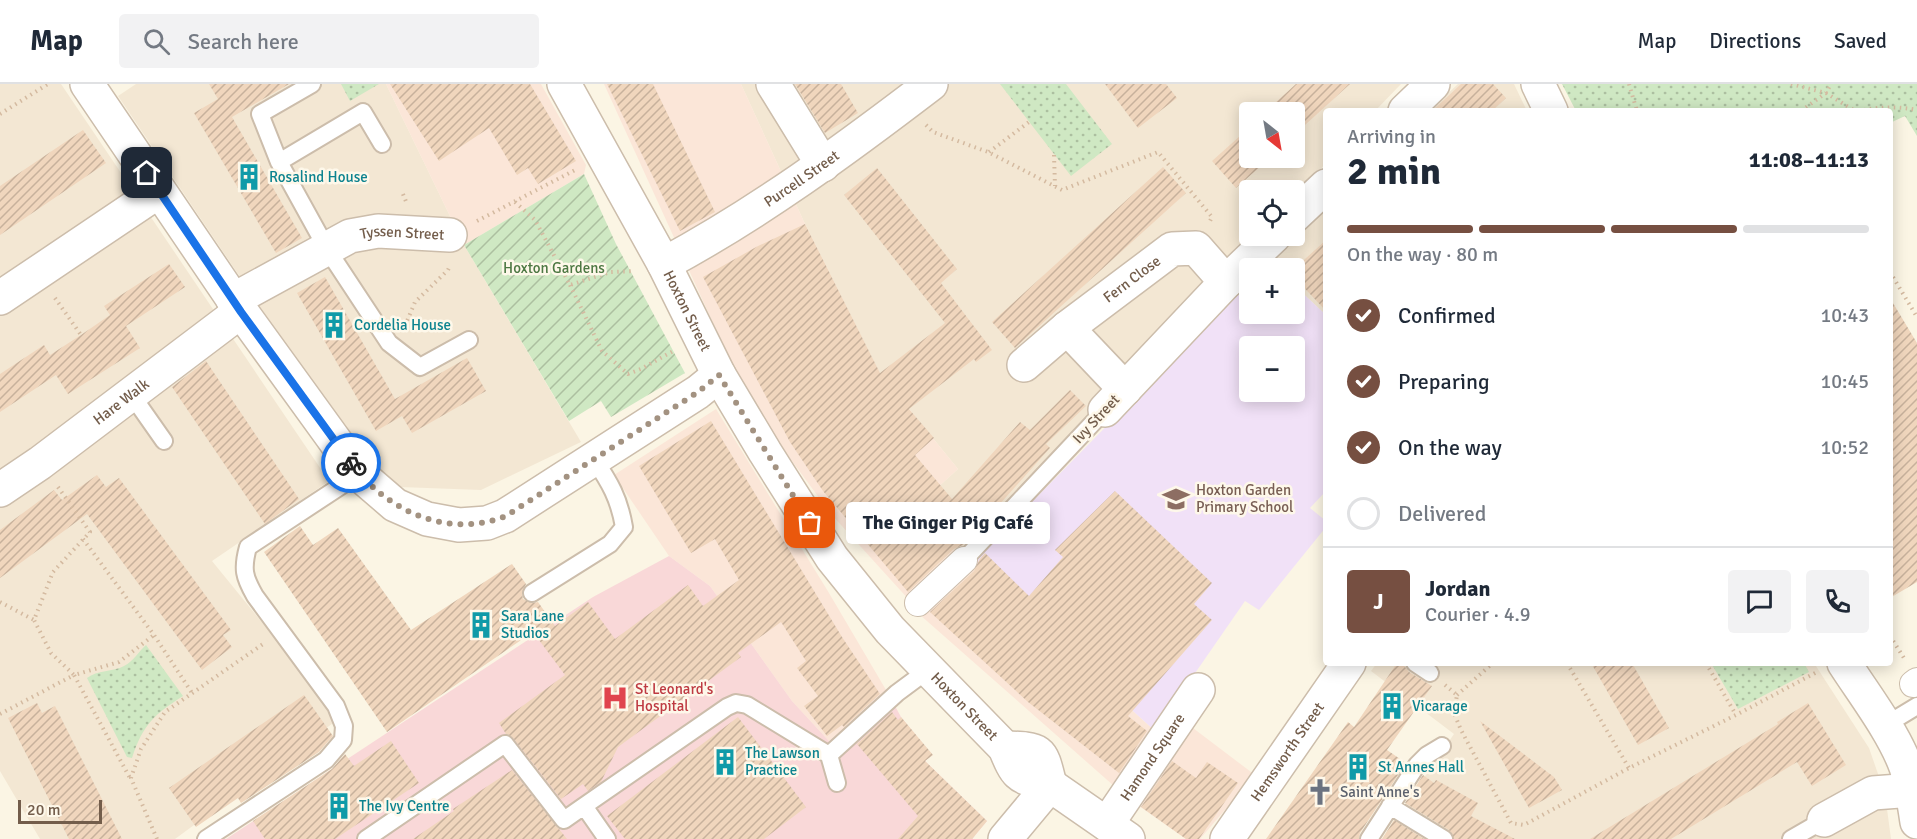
<!DOCTYPE html>
<html lang="en">
<head>
<meta charset="utf-8">
<style>
	body { margin:0; font-family:Signika,sans-serif; background:#f2f2f3; color:#1f2937; height:100vh; display:flex; flex-direction:column; font-size:22px; white-space:nowrap }
	* { box-sizing:border-box; margin:0 }
	p { font-size:20px; color:#747a83 }
	.icon { flex:none; width:33px; height:33px; fill:none; stroke:currentColor; stroke-width:2; stroke-linecap:round; stroke-linejoin:round }
	.map { position:relative; flex:1; overflow:hidden }
	.details { position:absolute; left:1323px; top:24px; width:570px; height:558px; display:flex; flex-direction:column; background:#fff; border-radius:6px; box-shadow:0 3px 15px #0003 }
	.details>* { flex:none }
	.needle { width:39px; rotate:149deg }
	.fabs { position:absolute; left:1239px; top:18px; display:grid; gap:12px }
	.fabs a { display:grid; place-items:center; width:66px; height:66px; border-radius:6px; background:#fff; box-shadow:0 3px 15px #0003; font-size:30px }
	.scale { position:absolute; left:18px; bottom:15px; width:84px; box-sizing:border-box; padding-left:6px; border:3px solid #735d4b; border-top:0; font-size:16px; line-height:21px; white-space:nowrap; color:#735d4b; -webkit-text-stroke:4px #fef8ea; paint-order:stroke }
	.pin { position:absolute; display:grid; place-items:center; width:51px; height:51px; color:#fff; margin:-26px; border-radius:12px; box-shadow:0 3px 9px #0006 }
	.courier { position:absolute; display:grid; place-items:center; width:60px; height:60px; margin:-30px; border:4px solid #1a73e8; border-radius:50%; background:#fff; color:#222; box-shadow:0 2px 8px #0007 }
	.bubble { position:absolute; height:42px; border-radius:6px; background:#fff; box-shadow:0 3px 15px #0003; font-size:20px; font-weight:800; line-height:42px; text-align:center }
	.headline em { font-style:normal; font-weight:800 }
	.headline div { display:flex; flex-direction:column-reverse }
	.headline { display:flex; align-items:center; justify-content:space-between; height:102px; padding:0 24px }
	h1 { font-size:39px; font-weight:800; line-height:45px }
	.bar { display:grid; grid-template-columns:repeat(4,1fr); gap:9px 6px; align-content:center; height:72px; padding:0 24px }
	.bar i { height:8px; border-radius:4px; background:#e0e1e3 }
	.bar .active { background:#764f41 }
	.bar p { grid-column:span 4 }
	.line { display:flex; align-items:center; gap:15px; padding:0 24px; border-top:2px solid #e0e1e3 }
	.line div { flex:1 }
	.round { display:grid; place-items:center; flex:none; width:63px; height:63px; border-radius:6px; background:#f2f2f3 }
	ol { padding:0 24px; list-style:none }
	li { display:flex; align-items:center; gap:18px; height:66px }
	li p { margin-inline-start:auto }
	li .icon { padding:6px; border-radius:50%; background:#764f41; color:#fff; stroke-width:4 }
	li:last-child { color:#747a83 }
	li i { width:33px; height:33px; border:3px solid #e0e1e3; border-radius:50% }
	header { display:flex; align-items:center; gap:36px; box-sizing:border-box; height:84px; padding:0 30px; background:#fff; border-bottom:2px solid #e0e1e3 }
	header strong { font-size:28px }
	nav { display:flex; gap:33px; margin-inline-start:auto; font-size:21px }
	.search { width:420px; height:54px; background:#f2f2f3; display:flex; align-items:center; gap:15px; box-sizing:border-box; padding:0 21px; border-radius:6px; color:#747a83; font-size:22px }
	.map>svg:first-child { display:block }
</style>
</head>
<body>
<header>
<strong>Map</strong>
<div class="search"><svg class="icon" aria-label="search" viewBox="0 0 24 24"><circle cx="10" cy="10" r="6"/><path d="M15 15l6 6"/></svg>Search here</div>
<nav><a>Map</a><a>Directions</a><a>Saved</a></nav>
</header>
<div class="map">
<svg width="1917" height="755" viewBox="0 0 1917 755">
	<defs>
		<pattern id="park-dots" width="8" height="8" patternUnits="userSpaceOnUse" patternTransform="scale(1.5)"><rect width="8" height="8" fill="#cfe8c3"/><path d="M2 2h.1M6 6h.1" fill="none" stroke="#acbfa0" stroke-width="1.8" stroke-linecap="round"/></pattern>
		<pattern id="garden-furrows" width="10" height="10" patternUnits="userSpaceOnUse" patternTransform="scale(1.5)"><rect width="10" height="10" fill="#cfe8c3"/><path d="M-1 1l2-2M0 10L10 0M9 11l2-2" fill="none" stroke="#acbfa0"/></pattern>
		<pattern id="building-hatch" width="6" height="6" patternUnits="userSpaceOnUse" patternTransform="scale(1.5)"><rect width="6" height="6" fill="#f0d6bd"/><path d="M-1 1l2-2M0 6l6-6M5 7l2-2" fill="none" stroke="#c7b19c"/></pattern>
	</defs>
	<rect width="100%" height="100%" fill="#fbf5e4"/>
	<path fill="#f3e7d3" fill-rule="evenodd" d="M0 0H61L329 397 212 477 340 634 175 755H40L0 687Z
		M136 0H386L464 161 581 358 481 406 400 403 352 359 118 12Z
		M741 0H1401L1375 27H1326V79L1295 113 1294 106H1250V152H1258L957 470 916 423 958 385 879 288 805 140ZM1250 28H1294V74H1250Z
		M1458 0H1514L1527 27H1429Z
		M1326 124V231L1295 202 1294 184H1277L1269 177Z
		M1377 579H1814L1869 664 1885 710 1891 755H1382L1454 650 1371 587Z"/>
	<path fill="#fbe6d8" d="M386 0H541L586 81 584 90 464 161Z
		M604 0H741L805 140 879 288 958 385 916 423 957 470 911 518 831 430 750 320Z
		M716 325 829 509 889 611 829 657 792 617 710 502 669 472 614 391Z
		M971 480 1155 647 1114 702 919 530Z
		M1185 638 1255 691 1200 755H1186L1132 717Z"/>
	<path fill="#f1e1f7" fill-rule="evenodd" d="M1249 197 1250 230H1294L1295 202 1326 231V407L1310 424 1326 437V443L1259 526 1245 517 1155 647 971 480ZM1250 262H1294V308H1250Z"/>
	<path fill="#f9d8d8" d="M669 472 710 502 792 617 829 657 889 611 901 633 932 671 925 677 987 737 972 755H226L593 513Z"/>
	<path fill="url(#park-dots)" d="M341 0H379L350 17Z
		M1000 0H1066L1112 60 1071 92Z
		M1562 0H1917V52L1905 32 1890 39V27H1576Z
		M146 561 183 612C155 630 143 640 132 674L127 673 87 594C97 586 113 588 124 582 134 577 138 568 146 561Z
		M1711 579H1804L1809 588 1738 625Z"/>
	<path fill="url(#garden-furrows)" d="M584 90 616 160 685 289 611 333 601 317 569 337 464 161Z"/>
	<path fill="url(#building-hatch)" d="M209 0H289L232 33 302 154 276 169 194 29 218 15Z
		M390 0H530L576 77 538 100 528 84 517 91 489 44 439 77Z
		M607 0H653L715 128 680 147Z
		M795 0H841L858 29 825 49Z
		M1105 0H1166L1177 14 1138 44Z
		M1296 0H1350L1294 51V28H1265Z
		M1461 0H1493L1506 14 1492 27H1432Z
		M1250 43V74H1270L1236 104 1212 77Z
		M83 46 106 79 0 151V102Z
		M1163 83 1186 109 1015 264 992 238Z
		M877 84 957 185 941 199 992 266 976 278 974 275 909 325 934 354 915 371 952 415 1020 338 1030 346 1070 306 1086 322 1046 360 1050 364 963 461 954 465 908 508 823 407 790 358 703 193 758 162 805 140 880 289 945 239 844 111Z
		M1326 156V227L1294 193V185Z
		M169 180 185 203 126 242 140 264 68 310 56 291 0 328V290L44 261 50 271 81 251 110 231 104 222Z
		M325 193 395 315 467 274 486 307 412 349 402 332 376 347 297 209Z
		M1890 214 1917 259V498L1890 514Z
		M206 277 299 415 265 440 172 303Z
		M711 337 842 553 880 610 844 643 842 641 827 652 804 622 818 612 797 584 806 577 781 538 738 569 741 573 618 663 601 698 588 707 583 700 561 715 513 654 506 650 499 639 565 591 533 548 387 648 264 468 300 442 313 461 338 444 411 546 512 480 526 500 522 509 523 515 532 519 538 518 555 542 588 518 615 555 688 501 703 522 739 496 715 455 691 469 639 382Z
		M97 391 106 403 119 394 231 546 223 551 232 563 202 586 87 430 0 494V446L54 406 62 416Z
		M1115 407 1212 499 1194 520 1212 536 1128 632 1147 647 1119 689 1028 618 930 528 974 487 979 476 985 469 1029 512 1063 473 1055 466Z
		M1397 579H1402L1409 588 1432 602 1387 666 1406 679 1360 749 1359 755H1266L1348 638 1354 643Z
		M1591 579H1632L1669 644 1638 661Z
		M304 611 333 652 319 668 241 719 238 714 196 743 169 704Z
		M37 619 42 629 55 622 122 755H69L8 634Z
		M1808 619 1846 681 1812 702 1797 678 1671 755H1590L1778 640 1777 638Z
		M892 628 898 636 901 633 933 671 925 677 987 737 972 755H898L918 732 857 660Z
		M738 633 806 723 764 755H625L607 732Z
		M1480 637 1554 693 1562 706 1529 724Z
		M391 657 419 699 335 755H265L253 737 332 685 345 670 354 682Z
		M1172 677 1196 694 1207 678 1238 699 1199 755H1186L1141 723Z
		M512 686 567 755H413L454 727 453 725Z
		M1423 691 1434 699 1436 696 1478 719 1471 732 1515 755H1454L1449 746 1405 719Z
		M1394 736 1424 755H1382Z"/>
	<g fill="none" stroke-linecap="round" stroke-linejoin="round">
		<defs>
			<path id="service" d="M312 0 260 30 279 78 327 165 389 259 420 283 469 256
				M279 78 363 28 382 60
				M131 310 164 357
				M964 476 1105 326
				M532 509 610 460 624 443C619 414 610 399 594 375
				M1415 579 1430 589
				M1884 642 1917 622
				M829 671 837 699
				M1390 722 1444 755
				M206 755 326 676 343 656 344 642 336 622 255 512C244 493 242 485 248 463L359 390
				M366 755 505 660 564 736 584 722
				M607 755 584 722 727 623 736 619 747 621 829 671 897 609 928 586
				M1369 755 1417 681 1427 671 1442 662
				M1791 755 1824 736"/>
			<path id="pedestrian" d="M918 519 964 476
				M1913 600 1917 597"/>
			<g id="minor">
				<path d="M87 0 241 227 359 390 395 421 427 435 459 441 487 439 505 432 698 308 719 291"/>
				<path id="s1" d="M564 0 664 180 719 291 765 368 832 474 890 546 1005 664C1018 696 1019 692 1050 701"/>
				<path d="M773 0 823 81"/>
				<path d="M1538 0 1551 27"/>
				<path d="M1405 27 1433 0"/>
				<path d="M1294 132 1326 102"/>
				<path id="s2" d="M664 180C759 129 846 65 931 0"/>
				<path d="M0 214 159 107"/>
				<path id="s3" d="M233 216 350 152 378 147 450 151"/>
				<path d="M1067 244 1125 305"/>
				<path id="s4" d="M1024 281 1067 244 1172 165 1196 164 1226 198"/>
				<path d="M1105 326 1226 198 1274 152"/>
				<path id="s5" d="M0 406 40 379 241 227"/>
				<path d="M1844 579C1864 610 1894 649 1906 683 1912 701 1914 719 1917 738"/>
				<path d="M1005 664C1043 665 1041 665 1050 701"/>
				<path d="M1824 736 1873 709 1913 706"/>
				<path id="s6" d="M1107 740 1198 606"/>
				<path id="s7" d="M1227 755 1349 579"/>
			</g>
			<path id="tertiary" d="M1005 755 1050 701 1128 755"/>
		</defs>
		<use href="#service" stroke="#ccbdab" stroke-width="20"/>
		<use href="#pedestrian" stroke="#ccbdab" stroke-width="28"/>
		<use href="#minor" stroke="#ccbdab" stroke-width="36"/>
		<use href="#tertiary" stroke="#ccbdab" stroke-width="36"/>
		<path stroke="#d4baa0" stroke-width="4" stroke-dasharray="1.5 4.5" stroke-linecap="butt" d="M1629 0 1637 27
			M1791 0 1826 9 1855 27
			M1801 27 1826 9 1831 0
			M1858 27C1878 23 1897 22 1917 26
			M0 30 48 0
			M926 41 933 48 988 68 1062 106 1158 68 1212 133 1209 139
			M989 68 1029 38
			M1054 71 1055 102
			M403 110 407 120
			M515 118 535 136 570 201 610 188 634 187
			M477 137 577 85
			M1890 188 1917 233
			M570 201 602 267 628 290 641 285 675 266
			M55 214 81 251
			M405 242 415 218 448 186 450 182
			M58 403 90 448 53 488 34 536 51 569 74 591 119 578 154 551
			M83 455 154 551 192 609
			M0 518 34 536
			M1890 552 1904 574
			M1567 579 1629 684
			M1706 579 1736 631
			M1445 601 1457 611 1454 629 1461 646 1511 739 1524 741 1629 684 1736 631 1817 588
			M1457 611 1493 579
			M0 630 74 591 130 694
			M157 755 131 694 141 665 165 628 263 560"/>
		<use href="#service" stroke="#fff" stroke-width="16"/>
		<use href="#pedestrian" stroke="#fff" stroke-width="26"/>
		<use href="#minor" stroke="#fff" stroke-width="33"/>
		<use href="#tertiary" stroke="#fff" stroke-width="33"/>
	</g>
	<g fill="none" stroke-linecap="round" stroke-linejoin="round">
		<path stroke="#a39281" stroke-width="6" stroke-dasharray="0 10.8" d="M351 379C387 427 447 455 506 432L698 308 719 291 810 439"/>
		<path stroke="#1a73e8" stroke-width="8" d="M147 89 241 228 351 379"/>
	</g>
	<defs>
		<symbol id="building-bare" viewBox="-9 -9 18 18"><path d="M-4-6H4V6H1V3H-1V6H-4ZM-2.5-4.3h1.7v1.8h-1.7ZM.8-4.3h1.7v1.8H.8ZM-2.5-1h1.7V.8h-1.7ZM.8-1h1.7V.8H.8Z" fill="#0f9aa8" stroke="#fef8ea" stroke-width="2.5" paint-order="stroke"/></symbol>
		<symbol id="school-bare" viewBox="-9 -9 18 18"><path d="M0-5L7-2L0 1L-7-2ZM-4 1L0 2.5L4 1V4Q0 6-4 4Z" fill="#8d6e63" stroke="#fef8ea" stroke-width="2.5" paint-order="stroke"/></symbol>
		<symbol id="hospital-bare" viewBox="-9 -9 18 18"><path d="M-5-5h3v3.5h4V-5h3V5h-3V1.5h-4V5h-3Z" fill="#e0444e" stroke="#fef8ea" stroke-width="2.5" paint-order="stroke"/></symbol>
		<symbol id="church-bare" viewBox="-9 -9 18 18"><path d="M-1.2-6h2.4v3.5h3.3v2.4h-3.3V6h-2.4V-.1h-3.3v-2.4h3.3Z" fill="#6b7280" stroke="#fef8ea" stroke-width="2.5" paint-order="stroke"/></symbol>
	</defs>
	<g fill-rule="evenodd">
		<use href="#building-bare" x="230" y="74" width="38" height="38"/>
		<use href="#building-bare" x="315" y="222" width="38" height="38"/>
		<use href="#school-bare" x="1157" y="396" width="38" height="38"/>
		<use href="#building-bare" x="462" y="522" width="38" height="38"/>
		<use href="#hospital-bare" x="596" y="595" width="38" height="38"/>
		<use href="#building-bare" x="1373" y="603" width="38" height="38"/>
		<use href="#building-bare" x="706" y="659" width="38" height="38"/>
		<use href="#building-bare" x="1339" y="664" width="38" height="38"/>
		<use href="#church-bare" x="1301" y="689" width="38" height="38"/>
		<use href="#building-bare" x="320" y="703" width="38" height="38"/>
	</g>
	<g text-anchor="middle" dominant-baseline="central" stroke-width="5" stroke-linejoin="round" paint-order="stroke">
		<g font-size="15" fill="#0d838f" stroke="#fef8ea" text-anchor="start">
			<text x="269" y="93">Rosalind House</text>
			<text x="354" y="241">Cordelia House</text>
			<text x="501" y="532">Sara Lane<tspan x="501" dy="17">Studios</tspan></text>
			<text x="1412" y="622">Vicarage</text>
			<text x="745" y="669">The Lawson<tspan x="745" dy="17">Practice</tspan></text>
			<text x="1378" y="683">St Annes Hall</text>
			<text x="359" y="722">The Ivy Centre</text>
		</g>
		<g font-size="15" fill="#735d4b" stroke="#fef8ea">
			<text stroke="none"><textPath href="#s2" startOffset="162">Purcell Street</textPath></text>
			<text stroke="none"><textPath href="#s3" startOffset="186">Tyssen Street</textPath></text>
			<text stroke="none"><textPath href="#s4" startOffset="138">Fern Close</textPath></text>
			<text stroke="none"><textPath href="#s1" startOffset="258">Hoxton Street</textPath></text>
			<text stroke="none"><textPath href="#s5" startOffset="150">Hare Walk</textPath></text>
			<text transform="translate(1096 335) rotate(-47)">Ivy Street</text>
			<text stroke="none"><textPath href="#s1" startOffset="744">Hoxton Street</textPath></text>
			<text stroke="none"><textPath href="#s7" startOffset="106">Hemsworth Street</textPath></text>
			<text stroke="none"><textPath href="#s6" startOffset="81">Hamond Square</textPath></text>
		</g>
		<g font-size="15" fill="#4d7843" stroke="#fef8ea">
			<text x="554" y="184">Hoxton Gardens</text>
		</g>
		<g font-size="15" fill="#785e54" stroke="#fef8ea" text-anchor="start">
			<text x="1196" y="406">Hoxton Garden<tspan x="1196" dy="17">Primary School</tspan></text>
		</g>
		<g font-size="15" fill="#be3a42" stroke="#fef8ea" text-anchor="start">
			<text x="635" y="605">St Leonard's<tspan x="635" dy="17">Hospital</tspan></text>
		</g>
		<g font-size="15" fill="#5b616d" stroke="#fef8ea" text-anchor="start">
			<text x="1340" y="708">Saint Anne's</text>
		</g>
	</g>
</svg>
<div class="fabs">
<a><svg class="needle" viewBox="-14 -14 28 28"><path d="M0-13l5 13h-10z" fill="#e53935"/><path d="M0 13l5-13h-10z" fill="#747a83"/></svg></a>
<a><svg class="icon" aria-label="locate" viewBox="0 0 24 24"><circle cx="12" cy="12" r="6"/><path d="M12 2v4M12 18v4M2 12h4M18 12h4"/></svg></a>
<a>+</a>
<a>−</a>
</div>
<div class="scale">20 m</div>
<div class="pin" style="left:810px;top:439px;background:#ea580c"><svg class="icon" aria-label="bag" viewBox="0 0 24 24"><path d="M5 8h14l-1 12H6zM9 8a3 3 0 0 1 6 0"/></svg></div>
<div class="pin" style="left:147px;top:89px;background:#1f2937"><svg class="icon" aria-label="home" viewBox="0 0 24 24"><path d="M3 11l9-7 9 7M6 9v11h12V9"/></svg></div>
<div class="courier" style="left:351px;top:379px"><svg class="icon" aria-label="bike" viewBox="0 0 24 24"><circle cx="6" cy="16" r="4"/><circle cx="18" cy="16" r="4"/><path d="M6 16l4-8h5l3 8M10 8l3 8H6M13 5h3"/></svg></div>
<div class="bubble" style="left:846px;top:418px;width:204px">The Ginger Pig Café</div>
<section class="details">
<div class="headline"><div><h1>2 min</h1><p>Arriving in</p></div><em>11:08–11:13</em></div>
<div class="bar"><i class="active"></i><i class="active"></i><i class="active"></i><i></i><p>On the way · 80 m</p></div>
<ol>
<li><svg class="icon" aria-label="check" viewBox="0 0 24 24"><path d="M5 12l5 5 9-10"/></svg>Confirmed<p>10:43</p></li>
<li><svg class="icon" aria-label="check" viewBox="0 0 24 24"><path d="M5 12l5 5 9-10"/></svg>Preparing<p>10:45</p></li>
<li><svg class="icon" aria-label="check" viewBox="0 0 24 24"><path d="M5 12l5 5 9-10"/></svg>On the way<p>10:52</p></li>
<li><i></i>Delivered</li>
</ol>
<div class="line" style="height:108px"><b class="round" style="background:#764f41;color:#fff">J</b><div><b>Jordan</b><p>Courier · 4.9</p></div><a class="round"><svg class="icon" aria-label="chat" viewBox="0 0 24 24"><path d="M4 5h16v11H9l-5 4z"/></svg></a><a class="round"><svg class="icon" aria-label="phone" viewBox="0 0 24 24"><path d="M5 4h4l2 5-3 2q2 4 5 5l2-3 5 2v4C11 20 4 13 5 4z"/></svg></a></div>
</section>
</div>
</body>
</html>
